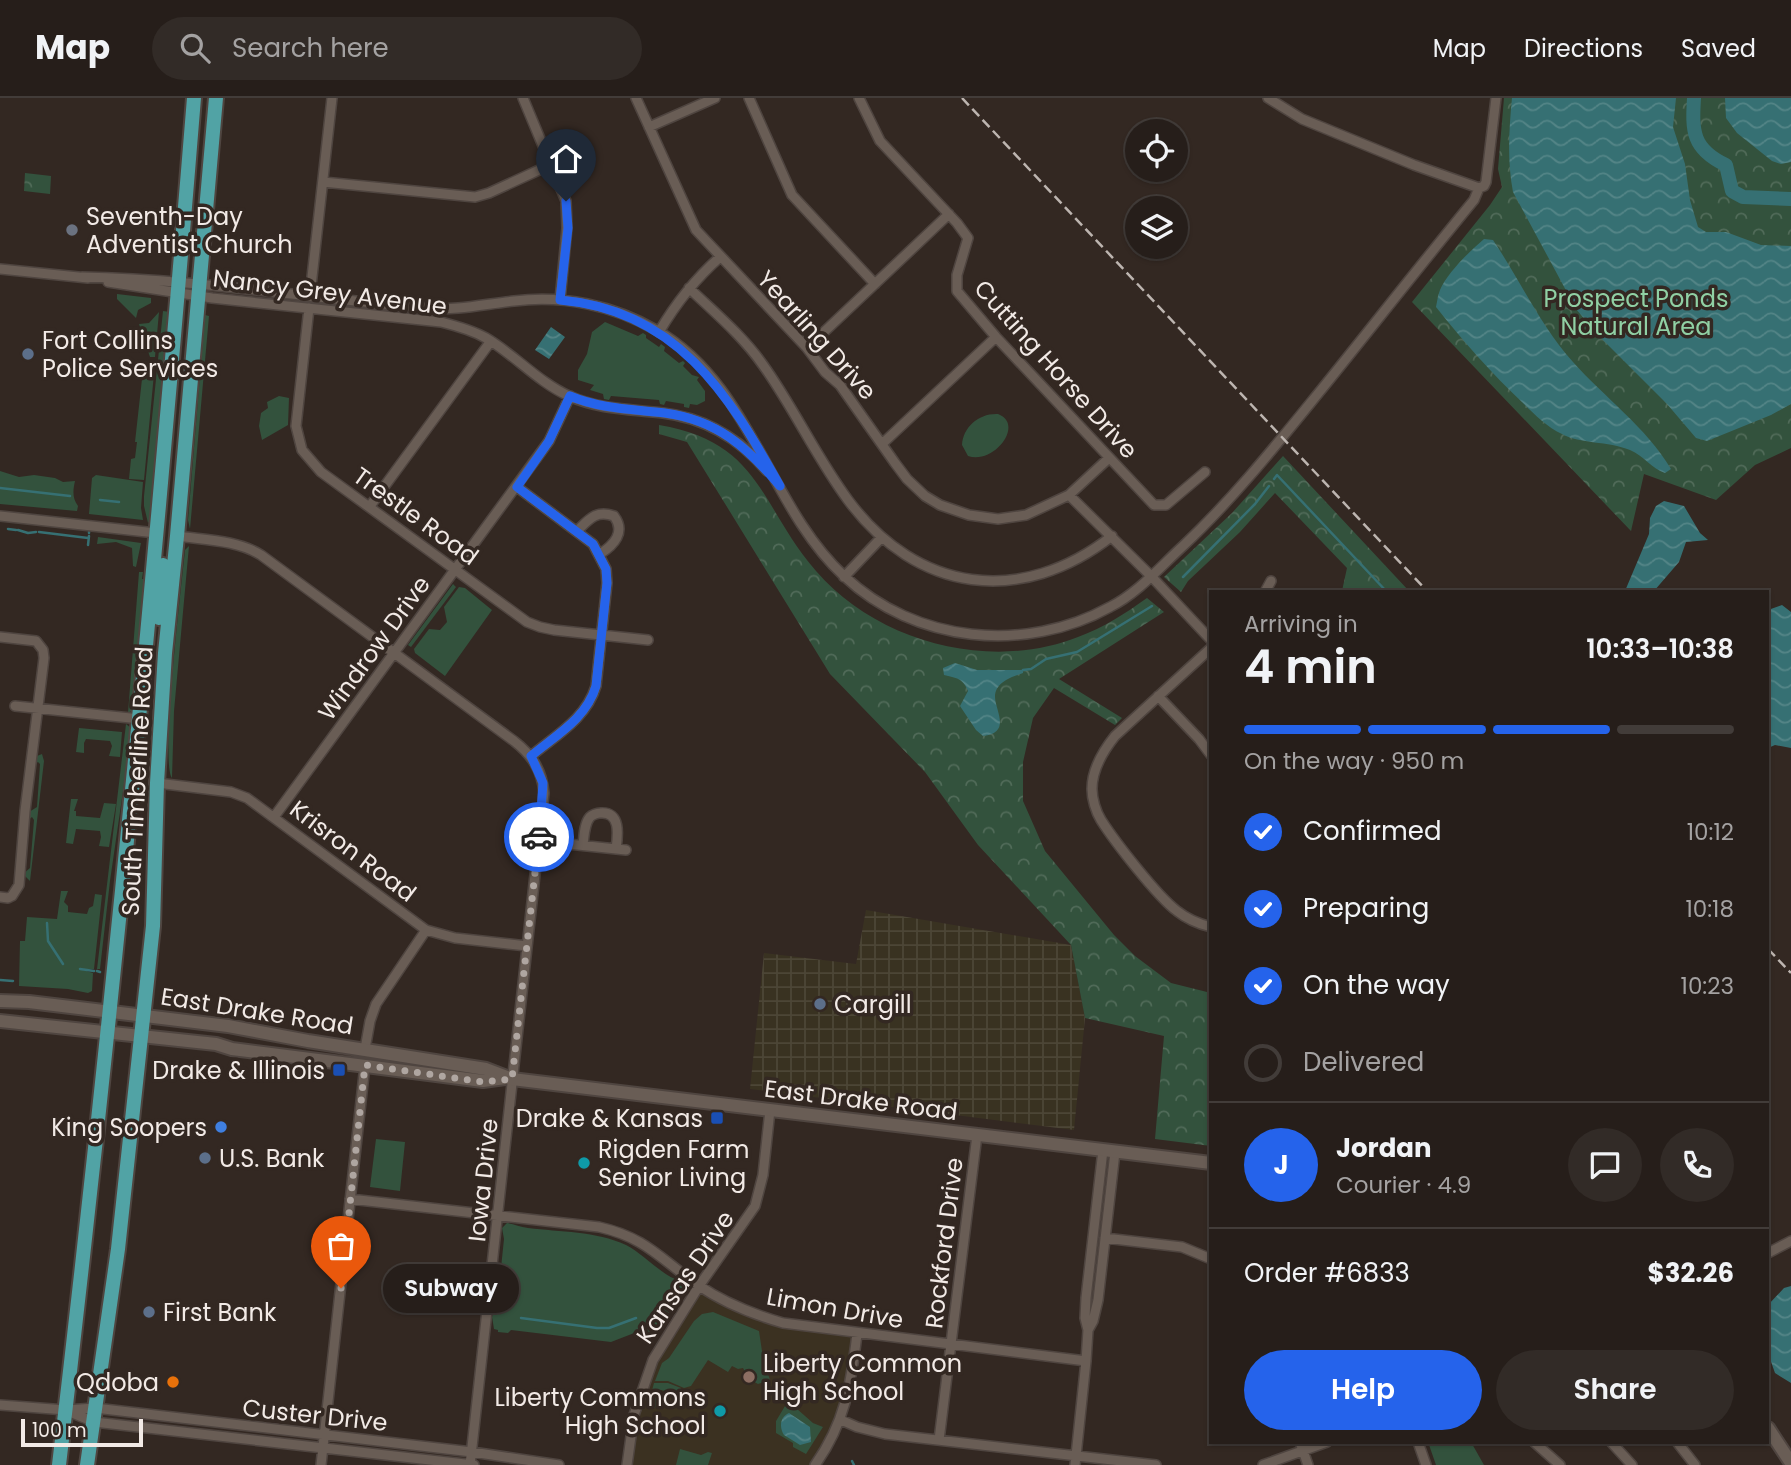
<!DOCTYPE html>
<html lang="en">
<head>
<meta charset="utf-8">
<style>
	body { margin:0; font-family:Poppins,sans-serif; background:#322b27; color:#f1f3f6; height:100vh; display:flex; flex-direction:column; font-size:26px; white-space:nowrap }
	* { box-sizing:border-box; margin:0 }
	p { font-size:23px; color:#a4a2a2 }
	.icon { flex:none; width:38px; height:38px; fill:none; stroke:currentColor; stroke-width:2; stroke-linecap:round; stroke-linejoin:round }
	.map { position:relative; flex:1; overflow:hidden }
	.sheet { position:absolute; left:1209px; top:492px; width:560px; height:854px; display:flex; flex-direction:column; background:#261e1a; border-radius:0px; box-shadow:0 2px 5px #0004,0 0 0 2px #423c39 }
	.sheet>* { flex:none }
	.buttons { position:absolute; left:1125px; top:21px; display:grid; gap:14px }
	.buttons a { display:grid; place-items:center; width:63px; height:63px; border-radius:50%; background:#261e1a; box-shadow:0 2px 5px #0004,0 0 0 2px #423c39; font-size:35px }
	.scale { position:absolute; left:21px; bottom:18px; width:122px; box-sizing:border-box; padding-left:7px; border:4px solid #f2eae6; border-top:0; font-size:19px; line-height:24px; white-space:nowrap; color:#f2eae6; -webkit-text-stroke:5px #332822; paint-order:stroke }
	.pin { position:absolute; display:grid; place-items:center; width:60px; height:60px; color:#fff; margin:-72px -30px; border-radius:50% 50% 50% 0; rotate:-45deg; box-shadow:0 0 7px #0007 }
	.pin .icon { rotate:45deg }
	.courier { position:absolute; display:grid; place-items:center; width:70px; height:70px; margin:-35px; border:5px solid #2563eb; border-radius:50%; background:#fff; color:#222; box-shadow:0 2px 9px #0007 }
	.bubble { position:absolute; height:49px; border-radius:24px; background:#261e1a; box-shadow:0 2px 5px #0004,0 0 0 2px #423c39; font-size:23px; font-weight:600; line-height:49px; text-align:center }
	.headline em { font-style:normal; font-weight:600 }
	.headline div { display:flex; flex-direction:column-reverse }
	.headline { display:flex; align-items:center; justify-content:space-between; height:119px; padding:0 35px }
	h1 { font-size:46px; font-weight:600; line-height:52px }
	.bar { display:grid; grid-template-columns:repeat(4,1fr); gap:10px 7px; align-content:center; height:84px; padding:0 35px }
	.bar i { height:9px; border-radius:5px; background:#423c39 }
	.bar .active { background:#2563eb }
	.bar p { grid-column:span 4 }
	.line { display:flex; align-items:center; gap:18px; padding:0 35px; border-top:2px solid #423c39 }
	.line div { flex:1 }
	.round { display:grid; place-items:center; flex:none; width:74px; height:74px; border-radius:37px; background:#322b27 }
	ol { padding:0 35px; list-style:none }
	li { display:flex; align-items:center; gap:21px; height:77px }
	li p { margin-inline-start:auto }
	li .icon { padding:7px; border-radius:50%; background:#2563eb; color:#fff; stroke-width:4 }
	li:last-child { color:#a4a2a2 }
	li i { width:38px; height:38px; border:4px solid #423c39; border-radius:50% }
	.cta { display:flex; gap:14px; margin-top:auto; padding:14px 35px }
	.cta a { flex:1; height:80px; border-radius:42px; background:#2563eb; color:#fff; font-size:28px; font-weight:600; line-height:80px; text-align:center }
	.cta a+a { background:#322b27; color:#f1f3f6 }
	header { display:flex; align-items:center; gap:42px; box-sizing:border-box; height:98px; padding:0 35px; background:#261e1a; border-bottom:2px solid #423c39 }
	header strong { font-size:33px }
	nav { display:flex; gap:38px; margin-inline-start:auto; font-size:24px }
	.search { width:490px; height:63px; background:#322b27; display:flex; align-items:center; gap:18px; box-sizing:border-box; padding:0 24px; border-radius:38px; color:#a4a2a2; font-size:26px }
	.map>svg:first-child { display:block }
</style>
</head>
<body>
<header>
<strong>Map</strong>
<div class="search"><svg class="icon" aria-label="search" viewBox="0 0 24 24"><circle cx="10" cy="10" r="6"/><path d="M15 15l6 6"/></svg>Search here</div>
<nav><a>Map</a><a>Directions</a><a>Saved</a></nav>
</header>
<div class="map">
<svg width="1791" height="1367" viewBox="0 0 1791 1367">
	<defs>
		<pattern id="industrial-grid" width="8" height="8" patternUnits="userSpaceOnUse" patternTransform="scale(1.75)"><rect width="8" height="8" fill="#393221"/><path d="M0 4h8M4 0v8" fill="none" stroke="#4c4636"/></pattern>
		<pattern id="park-crowns" width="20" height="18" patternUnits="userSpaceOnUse" patternTransform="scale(1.75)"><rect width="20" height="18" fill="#33523d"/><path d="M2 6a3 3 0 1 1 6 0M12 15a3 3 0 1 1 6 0" fill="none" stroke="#516b59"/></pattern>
		<pattern id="water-waves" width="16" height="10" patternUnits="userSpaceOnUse" patternTransform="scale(1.75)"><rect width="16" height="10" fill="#367073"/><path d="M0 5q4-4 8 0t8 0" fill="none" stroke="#548587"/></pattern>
	</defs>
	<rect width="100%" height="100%" fill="#332822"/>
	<path fill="url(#industrial-grid)" d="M866 812 1071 847 1085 920 1074 1032 750 991 764 855 856 866Z"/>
	<path fill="#3b3121" d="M699 1188 761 1219 857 1236 847 1301 815 1367H627L647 1276Z"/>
	<path fill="#33523d" d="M117 196 151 200V205L138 212 136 220 117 201Z
		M163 213 170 214 151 421 148 425 144 408V398Z
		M159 214 155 259H150L139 226 149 225Z
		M205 217 209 218 190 431 188 422Z
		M605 224 638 238 643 235 646 237V240L659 249 661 246 665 249 664 253 679 265 683 263 685 265 683 268 692 277 699 279 697 282 705 293V303L697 307 690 306 689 310 684 309V306L666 303 664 307 660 306 659 302 611 298 609 302 604 301 603 296 590 292 594 287 578 282V272L587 256 592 234Z
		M144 263 155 265 144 382 129 381 131 361 135 360 137 344H135Z
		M279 298 289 300 288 327 262 342 259 328 261 315 268 310 267 304Z
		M998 316C1025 326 994 367 968 358L962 347C963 329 979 315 998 316Z
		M0 373 19 379 34 377 55 380 63 384 75 383C73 392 72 400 78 408L77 413 0 406Z
		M96 377 143 384 141 410 143 422 89 416 92 380Z
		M98 439 141 445 136 469 133 468 132 450 116 444 97 446Z
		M189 448 174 613 172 680C160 665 182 483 185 452Z
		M139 474H143L142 481H146L133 612 128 615Z
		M453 486 456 489 411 549 408 547Z
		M459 489 465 490 492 512 445 578 415 555 414 551 429 531 440 532 447 524 444 509Z
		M126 626 132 631 110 783 100 871H97Z
		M79 630 122 634 120 659 109 658 112 648 110 643 86 641 84 645V655L76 654Z
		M42 656 44 663 30 783 23 776 30 770 34 722 32 719 28 722 29 714 37 709 40 666 38 664 34 667 37 658Z
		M71 701H78L74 713H76V718L100 720 104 705 116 706 109 749 99 748 101 739 100 733 76 731 73 746 66 745Z
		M61 793H68L64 804 68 808V814L87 816 89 810 93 808 95 796 102 797 94 871H80L93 875 92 893 88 895 68 891 19 888 20 843H25L27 819 57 821Z
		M376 1041 405 1044 400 1093 370 1089Z
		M507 1125C514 1126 520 1129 528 1130 560 1134 596 1133 626 1147 644 1156 663 1179 681 1183L685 1193 653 1237 642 1232 611 1244 511 1232 508 1235 498 1234V1232L494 1231 492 1219 498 1199 504 1141 502 1130Z
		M713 1214 759 1233 763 1260 770 1282 758 1286 749 1281 743 1270 738 1271 732 1268 728 1274 708 1262 691 1288 684 1290 668 1283H655L662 1265 669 1260 694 1223 702 1216Z
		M654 1285H668L681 1290 679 1297 661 1292 655 1310 648 1308Z
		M788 1303 813 1325 823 1329 806 1356 793 1349V1345L776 1335V1323Z
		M1428 1344H1471L1484 1367H1436Z
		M680 1351 701 1357 708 1354 712 1355 708 1367H676Z"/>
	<path fill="url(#park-crowns)" d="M1504 0H1791V350L1755 367 1716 402 1644 376 1631 433 1412 204 1490 107 1502 89 1498 71Z
		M25 75 51 78 50 96 24 93Z
		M659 327C761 344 759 407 816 473 877 544 990 574 1078 539 1103 530 1126 515 1147 500L1164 514 1059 581 1122 620 1115 627 1054 590 1033 620 1023 664V703L1045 753 1114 837 1135 858 1171 885 1211 895V1048L1155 1041 1164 938 1085 920 1071 847 978 747 925 674 830 576 687 344 659 336Z
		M1283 358 1409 493H1342L1347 470 1275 395 1240 434 1188 483 1181 494 1164 479 1232 415Z"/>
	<path fill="url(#water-waves)" d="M1512 0H1676L1673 29 1685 66 1690 102 1698 129 1706 134H1726L1761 147 1791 148V306L1771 317 1707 343 1696 340 1667 306 1598 237 1576 211 1513 94C1507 62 1509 32 1512 0Z
		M1725 0H1791V64L1781 66 1772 63 1737 35 1726 20Z
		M1484 141 1493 142C1520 182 1540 227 1573 264 1604 299 1646 329 1671 371L1665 375C1652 371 1644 358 1630 352 1608 343 1580 346 1562 336 1547 329 1535 317 1524 306 1492 276 1463 243 1436 209 1437 204 1438 197 1440 192 1447 175 1470 153 1484 141Z
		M551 229 565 239 549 261 535 252Z
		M1664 403 1684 408 1700 435 1708 442 1686 444 1679 464 1654 493H1625L1649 436 1650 420 1656 408Z
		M1782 507 1791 514V650L1775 647 1768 650V512Z
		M955 565 977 572H1023V575C1012 579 995 584 995 599 995 612 1012 635 983 638L976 632 960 608 968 593C963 580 956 580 944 577L943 570Z
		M1791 1188V1285L1775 1275 1768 1255V1207L1784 1190Z
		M789 1315 810 1329 811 1344 800 1347 784 1337C779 1329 780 1319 789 1315Z"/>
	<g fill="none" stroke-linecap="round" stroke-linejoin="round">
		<path stroke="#367073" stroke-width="2.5" d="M1274 381 1277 377 1387 494
			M0 390 70 398
			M100 402 119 404
			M8 431 16 432
			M18 432 28 435 36 434
			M39 434 88 440
			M89 435V434
			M88 447 89 438
			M1183 479 1255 406 1269 388
			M1023 572 1031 571 1046 561 1077 554 1152 508
			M47 825 48 843 63 866
			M80 871 94 873
			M97 873 100 874
			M0 882 13 883
			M521 1220 597 1230H609L636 1220
			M852 1363 854 1367"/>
		<path stroke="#367073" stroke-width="14" d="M1694 0C1692 33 1692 51 1726 67L1732 93 1743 99 1791 101"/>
		<defs>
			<path id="minor" d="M523 0 566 103 567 130 560 202
				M636 0 696 132 807 250 825 274 840 287 895 365 907 381 925 398 940 407 969 417 998 421 1026 417 1069 397 1109 360
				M749 0 792 97 875 186
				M859 0 880 43 957 125 968 140 957 177V193L996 239 1154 407H1166L1205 374
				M1268 0 1302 21 1414 67 1479 90 1484 88 1486 84 1496 0
				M649 29 715 0
				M323 84 475 99 489 95 552 66
				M0 171 88 180
				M82 179C198 181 312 201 428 210 456 213 485 206 514 203 563 197 613 207 656 232 751 286 768 408 844 478 915 545 1025 556 1110 509 1138 495 1160 469 1183 448 1234 400 1277 346 1321 292 1372 229 1422 165 1474 102L1479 90
				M108 184 212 200 441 224C457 228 472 232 486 240 515 257 538 284 569 298 600 312 631 311 663 315 705 320 740 341 767 373
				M689 190C714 214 743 238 763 267 794 310 816 359 848 402 917 495 1021 509 1112 438
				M310 197 332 0
				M309 210 296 328 302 352 321 374 527 524 540 529 554 532 648 542
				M659 234C676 205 695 181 720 159
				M807 250 949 116
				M882 346 996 239
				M517 389 593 446 606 471 607 485 596 588C586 621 556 637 531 658
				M1069 397 1151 478 1211 542
				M370 408 491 243
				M0 418 156 435
				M578 432C590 420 597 412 614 418 626 434 614 447 600 456
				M177 438C205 442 237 442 261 457L514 643C532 657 542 672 544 695L470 1367
				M844 479 881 440
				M1265 494 1271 483
				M0 539 36 543 43 552 44 560 25 713 19 787 12 798 8 800 0 799
				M1211 550 1115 638C1103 653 1092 671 1092 691 1092 701 1096 714 1101 722 1115 744 1157 798 1177 813 1187 821 1199 826 1211 829
				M1158 598 1199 641 1211 657
				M15 608 140 621
				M157 685 231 694 247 700 426 832 455 840 527 848
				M274 719 549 343 570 298
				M539 743 626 752
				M583 747C584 739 584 726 590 719 592 717 597 715 600 715 621 713 618 737 616 751
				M365 951 370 923 376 906 426 832
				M350 1101 599 1129C647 1140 660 1161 698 1187 724 1205 752 1216 783 1225L1086 1263
				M1105 1140 1182 1149 1211 1161
				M1768 1155 1791 1143
				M1088 1232 1093 1223 1098 1202 1115 1054
				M0 1307 66 1312 95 1310 472 1354 559 1367
				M70 1314 94 1324 474 1367
				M841 1322 857 1329 885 1336 1156 1367
				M939 1342 977 1037
				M1300 1344 1308 1367
				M1418 1344 1426 1367
				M1534 1344 1560 1367
				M1611 1344 1632 1367
				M1677 1344 1695 1367
				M321 1367 365 967
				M627 1367 634 1317 653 1262 699 1188 755 1108 763 1077 770 1012
				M815 1367C845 1325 851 1286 857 1236
				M1075 1367 1086 1263 1088 1232 1085 1220 1086 1200 1103 1052
				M1263 1367 1327 1344"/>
			<path id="secondary" d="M0 903 29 904 228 928 308 943 486 971 512 981 1211 1065
				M0 923 216 946 232 951 483 983 505 980
				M1768 1330 1791 1365"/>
			<path id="primary" d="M159 520 163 467
				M59 1367C113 912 157 456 194 0
				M87 1367 118 1151 153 828 157 685 165 555 177 438 216 0"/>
		</defs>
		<use href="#minor" stroke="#4f4540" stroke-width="12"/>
		<use href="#secondary" stroke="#4f4540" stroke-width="16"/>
		<use href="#primary" stroke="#4f4540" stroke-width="18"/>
		<use href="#minor" stroke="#695d55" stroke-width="9"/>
		<use href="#secondary" stroke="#695d55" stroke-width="12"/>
		<use href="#primary" stroke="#51a3a5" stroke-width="14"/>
		<path stroke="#bdb5b0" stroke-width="2.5" stroke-dasharray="10 5" stroke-linecap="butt" d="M962 0 1428 494
			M1768 851 1791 875"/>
	</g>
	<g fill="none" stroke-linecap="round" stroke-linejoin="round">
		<path stroke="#afa6a1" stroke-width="7" stroke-dasharray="0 12.6" d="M341 1190 365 967 483 984 512 981 539 739"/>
		<path stroke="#2563eb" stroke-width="9" d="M539 739 543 685 531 658C556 637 586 621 596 588L607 485 606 471 593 446 517 389 549 343 570 298C601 311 632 311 665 315 717 322 747 349 780 388 728 295 676 212 560 202L568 130 566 103"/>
	</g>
	<circle fill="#6b7280" stroke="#332822" stroke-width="2.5" cx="72" cy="132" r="7"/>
	<g fill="#5c6f8a" stroke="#332822" stroke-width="2.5">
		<circle cx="28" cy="256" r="7"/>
		<circle cx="820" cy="906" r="7"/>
		<circle cx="205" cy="1060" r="7"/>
		<circle cx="149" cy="1214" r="7"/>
	</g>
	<g fill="#1a4fb4" stroke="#332822" stroke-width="2.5">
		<rect x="332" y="965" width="14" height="14" rx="3.5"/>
		<rect x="710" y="1013" width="14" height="14" rx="3.5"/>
	</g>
	<circle fill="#3f7fe0" stroke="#332822" stroke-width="2.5" cx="221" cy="1029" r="7"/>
	<g fill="#0f9aa8" stroke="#332822" stroke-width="2.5">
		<circle cx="584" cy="1065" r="7"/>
		<circle cx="720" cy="1313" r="7"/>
	</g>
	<circle fill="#8d6e63" stroke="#332822" stroke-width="2.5" cx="749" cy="1279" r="7"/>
	<circle fill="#e8710a" stroke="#332822" stroke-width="2.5" cx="173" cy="1284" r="7"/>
	<g text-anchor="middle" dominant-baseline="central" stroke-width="7" stroke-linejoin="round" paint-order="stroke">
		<g font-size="24" fill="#f2eae6" stroke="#332822" text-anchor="start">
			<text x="86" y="118">Seventh-Day<tspan x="86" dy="28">Adventist Church</tspan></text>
			<text x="42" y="242">Fort Collins<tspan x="42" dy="28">Police Services</tspan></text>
			<text x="834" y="906">Cargill</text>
			<text x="325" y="972" text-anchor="end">Drake &amp; Illinois</text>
			<text x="703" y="1020" text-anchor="end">Drake &amp; Kansas</text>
			<text x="207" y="1029" text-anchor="end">King Soopers</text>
			<text x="598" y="1051">Rigden Farm<tspan x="598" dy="28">Senior Living</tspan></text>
			<text x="219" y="1060">U.S. Bank</text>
			<text x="163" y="1214">First Bank</text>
			<text x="763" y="1265">Liberty Common<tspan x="763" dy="28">High School</tspan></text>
			<text x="159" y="1284" text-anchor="end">Qdoba</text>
			<text x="706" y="1299" text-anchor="end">Liberty Commons<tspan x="706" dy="28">High School</tspan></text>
		</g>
		<g font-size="24" fill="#f2eae6" stroke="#332822">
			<text transform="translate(330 194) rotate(7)">Nancy Grey Avenue</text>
			<text transform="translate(817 237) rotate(48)">Yearling Drive</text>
			<text transform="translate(1056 271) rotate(48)">Cutting Horse Drive</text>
			<text transform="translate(416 418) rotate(36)">Trestle Road</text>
			<text transform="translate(374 550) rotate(-54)">Windrow Drive</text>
			<text transform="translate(137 683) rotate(-87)">South Timberline Road</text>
			<text transform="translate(353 753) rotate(37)">Krisron Road</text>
			<text transform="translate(257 913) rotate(9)">East Drake Road</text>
			<text transform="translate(861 1002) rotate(7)">East Drake Road</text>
			<text transform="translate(483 1082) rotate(-84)">Iowa Drive</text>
			<text transform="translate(944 1145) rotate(-83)">Rockford Drive</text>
			<text transform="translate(685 1179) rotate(-56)">Kansas Drive</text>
			<text transform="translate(835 1210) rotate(10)">Limon Drive</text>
			<text transform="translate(315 1317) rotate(6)">Custer Drive</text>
		</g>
		<g font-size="24" fill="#90d0a4" stroke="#332822">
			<text x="1636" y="200">Prospect Ponds<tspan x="1636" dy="28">Natural Area</tspan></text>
		</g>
	</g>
</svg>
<div class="buttons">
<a><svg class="icon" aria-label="locate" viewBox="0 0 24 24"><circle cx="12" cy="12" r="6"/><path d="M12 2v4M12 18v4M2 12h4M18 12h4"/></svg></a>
<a><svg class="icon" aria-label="layers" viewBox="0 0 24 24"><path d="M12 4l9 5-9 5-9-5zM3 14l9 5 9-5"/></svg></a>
</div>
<div class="scale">100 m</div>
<div class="pin" style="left:341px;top:1190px;background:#ea580c"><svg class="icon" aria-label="bag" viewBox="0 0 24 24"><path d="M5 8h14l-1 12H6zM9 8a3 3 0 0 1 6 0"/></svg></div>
<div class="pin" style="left:566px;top:103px;background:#1f2937"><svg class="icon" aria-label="home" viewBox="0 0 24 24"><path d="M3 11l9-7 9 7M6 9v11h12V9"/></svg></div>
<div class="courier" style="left:539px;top:739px"><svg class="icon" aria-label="car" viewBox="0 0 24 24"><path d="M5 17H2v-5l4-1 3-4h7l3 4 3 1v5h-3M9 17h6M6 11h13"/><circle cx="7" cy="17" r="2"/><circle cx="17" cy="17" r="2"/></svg></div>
<div class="bubble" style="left:383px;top:1166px;width:136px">Subway</div>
<section class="sheet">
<div class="headline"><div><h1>4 min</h1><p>Arriving in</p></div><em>10:33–10:38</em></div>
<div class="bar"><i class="active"></i><i class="active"></i><i class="active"></i><i></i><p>On the way · 950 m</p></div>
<ol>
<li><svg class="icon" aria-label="check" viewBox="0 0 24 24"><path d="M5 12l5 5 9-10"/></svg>Confirmed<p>10:12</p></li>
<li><svg class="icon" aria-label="check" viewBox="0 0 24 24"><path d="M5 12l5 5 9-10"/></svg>Preparing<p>10:18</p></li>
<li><svg class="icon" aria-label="check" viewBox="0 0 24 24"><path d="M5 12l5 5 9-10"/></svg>On the way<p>10:23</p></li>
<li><i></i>Delivered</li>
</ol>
<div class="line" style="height:126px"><b class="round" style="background:#2563eb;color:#fff">J</b><div><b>Jordan</b><p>Courier · 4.9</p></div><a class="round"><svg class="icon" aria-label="chat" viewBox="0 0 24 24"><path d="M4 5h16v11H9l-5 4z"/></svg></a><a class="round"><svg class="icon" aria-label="phone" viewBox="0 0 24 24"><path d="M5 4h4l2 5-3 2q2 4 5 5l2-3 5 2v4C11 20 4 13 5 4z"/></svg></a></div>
<div class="line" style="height:91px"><div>Order #6833</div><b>$32.26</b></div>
<div class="cta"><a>Help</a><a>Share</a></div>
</section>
</div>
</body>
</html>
